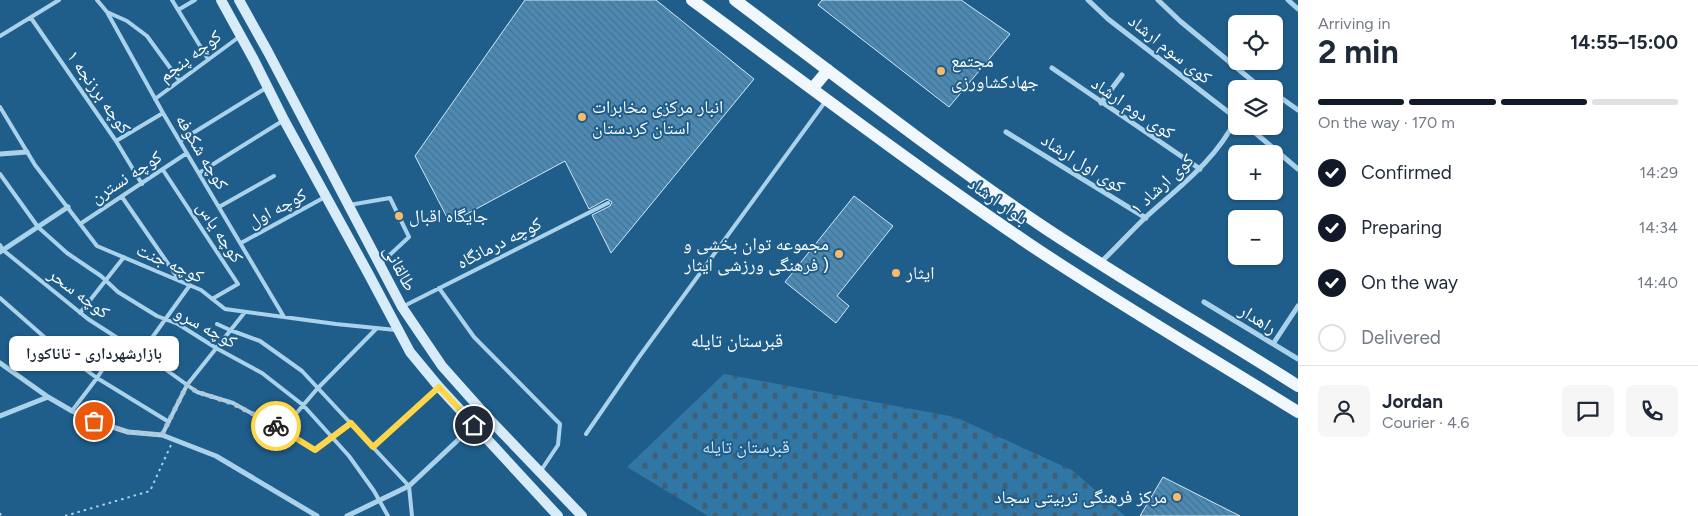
<!DOCTYPE html>
<html lang="en">
<head>
<meta charset="utf-8">
<style>
	body { margin:0; font-family:Figtree,"Noto Naskh Arabic",sans-serif; background:#f6f6f7; color:#1f2937; height:100vh; display:flex; flex-direction:column; font-size:19px; white-space:nowrap }
	* { box-sizing:border-box; margin:0 }
	p { font-size:16px; color:#747a83 }
	.icon { flex:none; width:28px; height:28px; fill:none; stroke:currentColor; stroke-width:2; stroke-linecap:round; stroke-linejoin:round }
	.map { position:relative; flex:1; overflow:hidden }
	.details { display:flex; flex-direction:column; background:#fff; width:400px }
	.details>* { flex:none }
	.controls { position:absolute; left:1228px; top:15px; display:grid; gap:10px }
	.controls a { display:grid; place-items:center; width:55px; height:55px; border-radius:8px; background:#fff; box-shadow:0 1px 4px #0004; font-size:25px }
	.pin { position:absolute; display:grid; place-items:center; width:42px; height:42px; color:#fff; margin:-21px; border:2px solid #fff; border-radius:50%; box-shadow:0 1px 5px #0007 }
	.courier { position:absolute; display:grid; place-items:center; width:50px; height:50px; margin:-25px; border:4px solid #ffd54a; border-radius:50%; background:#fff; color:#222; box-shadow:0 1px 6px #0007 }
	.bubble { position:absolute; height:35px; border-radius:8px; background:#fff; box-shadow:0 1px 4px #0004; font-size:16px; font-weight:700; line-height:35px; text-align:center }
	.head em { font-style:normal; font-weight:700 }
	.head div { display:flex; flex-direction:column-reverse }
	.head { display:flex; align-items:center; justify-content:space-between; height:85px; padding:0 20px }
	h1 { font-size:32px; font-weight:700; line-height:38px }
	.bar { display:grid; grid-template-columns:repeat(4,1fr); gap:8px 5px; align-content:center; height:60px; padding:0 20px }
	.bar i { height:6px; border-radius:4px; background:#e0e1e3 }
	.bar .current { background:#111827 }
	.bar p { grid-column:span 4 }
	.line { display:flex; align-items:center; gap:12px; padding:0 20px; border-top:1px solid #e0e1e3 }
	.line div { flex:1 }
	.round { display:grid; place-items:center; flex:none; width:52px; height:52px; border-radius:8px; background:#f6f6f7 }
	ol { padding:0 20px; list-style:none }
	li { display:flex; align-items:center; gap:15px; height:55px }
	li p { margin-inline-start:auto }
	li .icon { padding:5px; border-radius:50%; background:#111827; color:#fff; stroke-width:4 }
	li:last-child { color:#747a83 }
	li i { width:28px; height:28px; border:2px solid #e0e1e3; border-radius:50% }
	main { display:flex; flex:1; min-height:0 }
	.map>svg:first-child { display:block }
</style>
</head>
<body>
<main>
<div class="map">
<svg width="1298" height="516" viewBox="0 0 1298 516">
	<defs>
		<pattern id="cemetery-stones" width="16" height="16" patternUnits="userSpaceOnUse" patternTransform="scale(1.25)"><rect width="16" height="16" fill="#3077a6"/><path d="M2 7V4a2 2 0 0 1 4 0v3zM10 15v-3a2 2 0 0 1 4 0v3z" fill="#3f5f74"/></pattern>
		<pattern id="building-back-hatch" width="6" height="6" patternUnits="userSpaceOnUse" patternTransform="scale(1.25)"><rect width="6" height="6" fill="#4c8ab4"/><path d="M-1 5l2 2M0 0l6 6M5-1l2 2" fill="none" stroke="#4c718a"/></pattern>
	</defs>
	<rect width="100%" height="100%" fill="#1f5e8b"/>
	<path fill="url(#cemetery-stones)" d="M724 374 955 417 1072 470 1125 516H708L627 467Z"/>
	<path fill="url(#building-back-hatch)" stroke="#d0e9f8" d="M525 0H656L754 79 611 253 592 215 610 206 612 202 607 199 589 209 565 161 450 223 415 156Z
		M822 0H961L1010 34 949 107 818 5Z
		M854 196 893 226 837 296 849 306 836 323 785 282Z
		M1163 477 1240 516H1140Z"/>
	<g fill="none" stroke-linecap="round" stroke-linejoin="round">
		<path stroke="#abd2eb" stroke-width="2" stroke-dasharray="2.5 4" stroke-linecap="butt" d="M0 513 1 516
			M65 516 150 491 171 445"/>
		<path stroke="#abd2eb" stroke-width="4" d="M97 0 107 12 163 113 284 317
			M172 0 208 59
			M178 10 195 0
			M107 12 127 21 147 36 179 80
			M31 18 116 141 142 184
			M0 36 59 0
			M155 99 239 37
			M0 107 35 165 97 246 201 290 225 309 336 324 396 330
			M116 141 163 113
			M180 141 266 88
			M163 170 238 284 212 299
			M199 173 284 120
			M0 174 38 227 67 253 101 276 118 292 157 316 178 324 216 348 262 373 303 405 349 456 374 491 388 516
			M122 197 180 281
			M349 205 390 198 409 237 380 264
			M219 207 274 176
			M80 224 187 153
			M241 243 325 197
			M0 245 3 250 88 319 158 364 197 392 233 403 282 430 315 450 351 423
			M439 288 474 337 560 424 558 445 540 472
			M0 298 59 350 97 378 169 422
			M402 307 608 203
			M80 313 124 257
			M217 324 230 330 260 341 302 371 409 486 412 516
			M141 353 190 285
			M72 411 97 378 121 341
			M282 430 317 389 376 329
			M586 434 639 357 825 102
			M162 435 187 385 245 312
			M373 447 437 388"/>
		<path stroke="#abd2eb" stroke-width="5" d="M1088 0 1108 19 1236 118
			M1158 0 1180 21 1255 83 1266 89
			M1288 0 1298 9
			M1052 68 1200 169
			M1274 93 1298 110
			M1101 103 1122 75
			M1247 126 1298 169
			M1006 132 1146 218
			M0 154 27 152
			M0 252 68 207
			M1100 263C1116 248 1130 232 1146 217 1179 187 1216 160 1236 119
			M1204 302 1298 359
			M1273 344 1298 306
			M0 363 48 397 72 411 94 421 128 432 162 435 216 456 317 516
			M0 416 48 397
			M347 516 409 486 474 425"/>
		<path stroke="#d7ebf9" stroke-width="10" d="M221 0 254 60 284 120 368 273 410 352 439 387 558 516
			M239 0 268 52 402 307 442 366 491 421 582 516"/>
		<path stroke="#f0f8fe" stroke-width="12" d="M692 0C803 82 914 166 1029 244 1117 303 1208 356 1298 412
			M735 0C836 76 937 155 1042 226 1126 282 1213 332 1298 386
			M812 89 828 70"/>
	</g>
	<g fill="none" stroke-linecap="round" stroke-linejoin="round">
		<path stroke="#b1c7d6" stroke-width="5" stroke-dasharray="0 9" d="M94 421 128 432 162 435 187 385 197 392 232 403 276 426"/>
		<path stroke="#ffd54a" stroke-width="6" d="M276 426 315 450 351 423 373 447 439 387 474 425"/>
	</g>
	<g fill="#f9bb6b" stroke="#1f5e8b" stroke-width="2">
		<circle cx="941" cy="71" r="5"/>
		<circle cx="582" cy="117" r="5"/>
		<circle cx="399" cy="216" r="5"/>
		<circle cx="839" cy="254" r="5"/>
		<circle cx="896" cy="273" r="5"/>
		<circle cx="1177" cy="497" r="5"/>
	</g>
	<g text-anchor="middle" dominant-baseline="central" stroke-width="4" stroke-linejoin="round" paint-order="stroke">
		<g font-size="18" fill="#fff" stroke="#1f5e8b">
			<text transform="translate(1170 49) rotate(38)">کوی سوم ارشاد</text>
			<text transform="translate(190 56) rotate(-37)">کوچه پنجم</text>
			<text transform="translate(99 92) rotate(55)">کوچه برزنجه ۱</text>
			<text transform="translate(1133 108) rotate(34)">کوی دوم ارشاد</text>
			<text transform="translate(202 152) rotate(59)">کوچه شکوفه</text>
			<text transform="translate(1083 163) rotate(32)">کوی اول ارشاد</text>
			<text transform="translate(126 177) rotate(-33)">کوچه نسترن</text>
			<text transform="translate(1162 184) rotate(-43)">کوی ارشاد ۱</text>
			<text transform="translate(998 201) rotate(35)">بلوار ارشاد</text>
			<text transform="translate(277 208) rotate(-28)">کوچه اول</text>
			<text transform="translate(220 232) rotate(57)">کوچه یاس</text>
			<text transform="translate(499 243) rotate(-27)">کوچه درمانگاه</text>
			<text transform="translate(170 263) rotate(24)">کوچه جنت</text>
			<text transform="translate(400 268) rotate(62)">طالقانی</text>
			<text transform="translate(79 293) rotate(37)">کوچه سحر</text>
			<text transform="translate(1258 319) rotate(32)">راهدار</text>
			<text transform="translate(206 327) rotate(29)">کوچه سرو</text>
		</g>
		<g font-size="18" fill="#fff" stroke="#1f5e8b" text-anchor="start">
			<text x="951" y="61">مجتمع<tspan x="951" dy="21">جهادکشاورزی</tspan></text>
			<text x="592" y="107">انبار مرکزی مخابرات<tspan x="592" dy="21">استان کردستان</tspan></text>
			<text x="409" y="216">جایگاه اقبال</text>
			<text x="829" y="244" text-anchor="end">مجموعه توان بخشی و<tspan x="829" dy="21">فرهنگی ورزشی ایثار )</tspan></text>
			<text x="906" y="273">ایثار</text>
			<text x="1167" y="497" text-anchor="end">مرکز فرهنگی تربیتی سجاد</text>
		</g>
		<g font-size="18" fill="#d0e9f8" stroke="#1f5e8b">
			<text x="746" y="447">قبرستان تایله</text>
		</g>
		<g font-size="19" fill="#fff" stroke="#1f5e8b">
			<text x="737" y="340">قبرستان تایله</text>
		</g>
	</g>
</svg>
<div class="controls">
<a><svg class="icon" aria-label="locate" viewBox="0 0 24 24"><circle cx="12" cy="12" r="6"/><path d="M12 2v4M12 18v4M2 12h4M18 12h4"/></svg></a>
<a><svg class="icon" aria-label="layers" viewBox="0 0 24 24"><path d="M12 4l9 5-9 5-9-5zM3 14l9 5 9-5"/></svg></a>
<a>+</a>
<a>−</a>
</div>
<div class="pin" style="left:94px;top:421px;background:#ea580c"><svg class="icon" aria-label="bag" viewBox="0 0 24 24"><path d="M5 8h14l-1 12H6zM9 8a3 3 0 0 1 6 0"/></svg></div>
<div class="pin" style="left:474px;top:425px;background:#1f2937"><svg class="icon" aria-label="home" viewBox="0 0 24 24"><path d="M3 11l9-7 9 7M6 9v11h12V9"/></svg></div>
<div class="courier" style="left:276px;top:426px"><svg class="icon" aria-label="bike" viewBox="0 0 24 24"><circle cx="6" cy="16" r="4"/><circle cx="18" cy="16" r="4"/><path d="M6 16l4-8h5l3 8M10 8l3 8H6M13 5h3"/></svg></div>
<div class="bubble" style="left:9px;top:336px;width:170px">بازارشهرداری - تاناکورا</div>
</div>
<section class="details">
<div class="head"><div><h1>2 min</h1><p>Arriving in</p></div><em>14:55–15:00</em></div>
<div class="bar"><i class="current"></i><i class="current"></i><i class="current"></i><i></i><p>On the way · 170 m</p></div>
<ol>
<li><svg class="icon" aria-label="check" viewBox="0 0 24 24"><path d="M5 12l5 5 9-10"/></svg>Confirmed<p>14:29</p></li>
<li><svg class="icon" aria-label="check" viewBox="0 0 24 24"><path d="M5 12l5 5 9-10"/></svg>Preparing<p>14:34</p></li>
<li><svg class="icon" aria-label="check" viewBox="0 0 24 24"><path d="M5 12l5 5 9-10"/></svg>On the way<p>14:40</p></li>
<li><i></i>Delivered</li>
</ol>
<div class="line" style="height:90px"><a class="round"><svg class="icon" aria-label="person" viewBox="0 0 24 24"><circle cx="12" cy="8" r="4"/><path d="M4 21q1-7 8-7t8 7"/></svg></a><div><b>Jordan</b><p>Courier · 4.6</p></div><a class="round"><svg class="icon" aria-label="chat" viewBox="0 0 24 24"><path d="M4 5h16v11H9l-5 4z"/></svg></a><a class="round"><svg class="icon" aria-label="phone" viewBox="0 0 24 24"><path d="M5 4h4l2 5-3 2q2 4 5 5l2-3 5 2v4C11 20 4 13 5 4z"/></svg></a></div>
</section>
</main>
</body>
</html>
